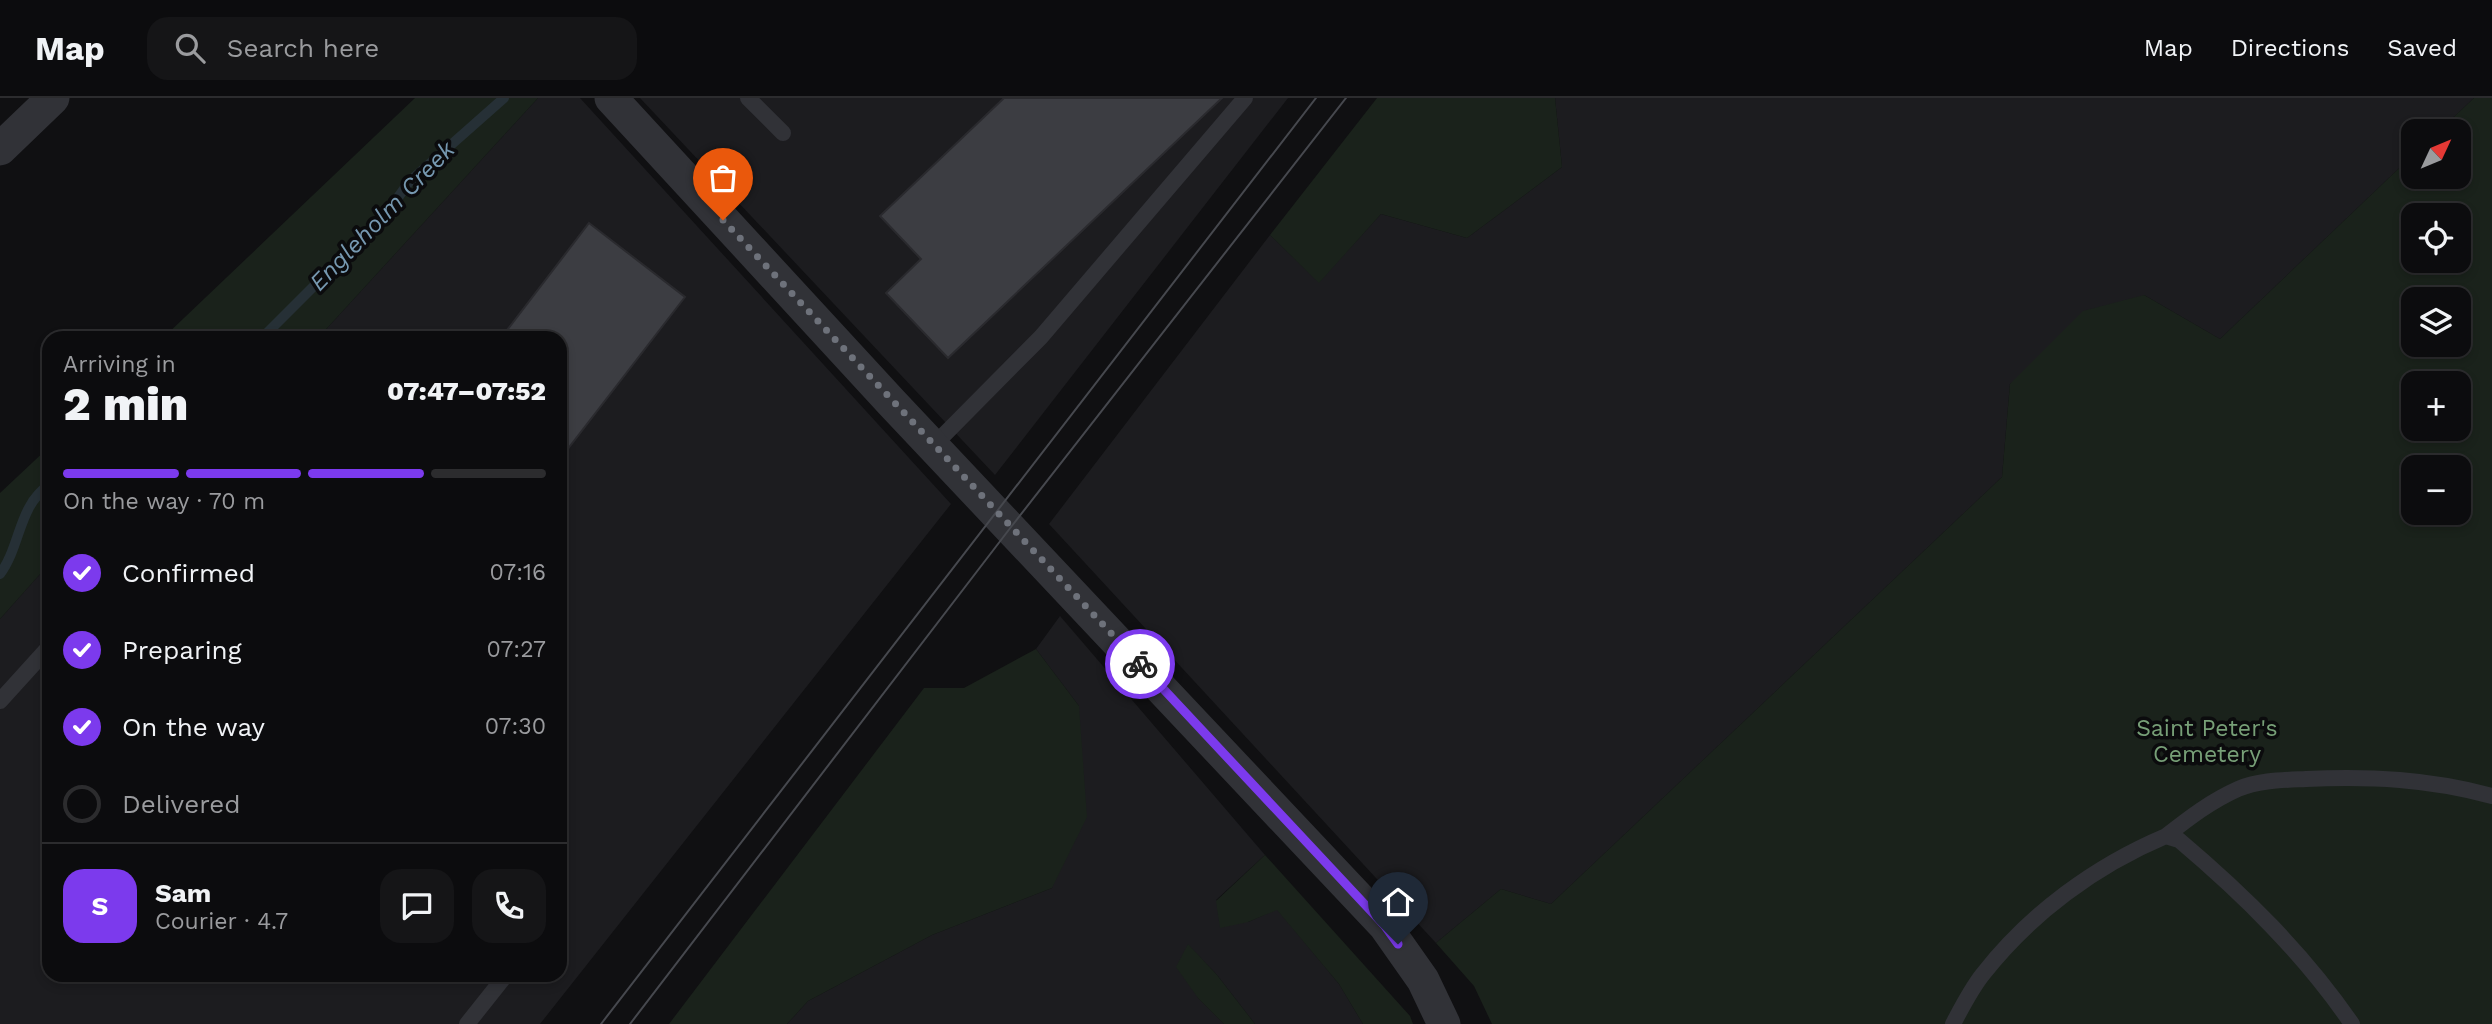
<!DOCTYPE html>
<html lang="en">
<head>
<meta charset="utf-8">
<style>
	body { margin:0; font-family:"Work Sans",sans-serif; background:#151517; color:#f1f3f6; height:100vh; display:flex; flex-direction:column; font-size:26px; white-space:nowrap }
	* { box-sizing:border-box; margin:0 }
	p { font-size:23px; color:#9a9b9e }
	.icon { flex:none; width:38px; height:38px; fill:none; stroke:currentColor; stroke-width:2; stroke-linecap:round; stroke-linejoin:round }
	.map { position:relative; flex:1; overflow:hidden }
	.sheet { position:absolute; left:42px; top:233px; width:525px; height:651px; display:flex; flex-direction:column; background:#0c0c0e; border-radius:21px; box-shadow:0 4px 10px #0003,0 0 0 2px #2c2c2e }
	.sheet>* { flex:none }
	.needle { width:46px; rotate:46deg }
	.fabs { position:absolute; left:2401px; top:21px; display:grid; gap:14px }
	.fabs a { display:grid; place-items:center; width:70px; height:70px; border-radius:14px; background:#0c0c0e; box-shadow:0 4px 10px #0003,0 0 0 2px #2c2c2e; font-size:35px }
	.pin { position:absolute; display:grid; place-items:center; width:60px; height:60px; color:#fff; margin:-72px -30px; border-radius:50% 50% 50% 0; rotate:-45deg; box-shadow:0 0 7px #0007 }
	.pin .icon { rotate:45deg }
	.courier { position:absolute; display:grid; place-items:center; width:70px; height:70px; margin:-35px; border:5px solid #7c3aed; border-radius:50%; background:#fff; color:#222; box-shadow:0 2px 9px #0007 }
	.headline em { font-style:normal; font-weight:800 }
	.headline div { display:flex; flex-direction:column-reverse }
	.headline { display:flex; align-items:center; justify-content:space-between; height:119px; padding:0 21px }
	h1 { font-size:46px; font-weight:800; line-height:52px }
	.bar { display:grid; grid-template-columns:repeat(4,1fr); gap:10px 7px; align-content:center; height:84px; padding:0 21px }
	.bar i { height:9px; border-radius:5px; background:#2c2c2e }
	.bar .current { background:#7c3aed }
	.bar p { grid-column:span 4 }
	.line { display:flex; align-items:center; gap:18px; padding:0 21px; border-top:2px solid #2c2c2e }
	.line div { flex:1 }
	.round { display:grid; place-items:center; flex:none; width:74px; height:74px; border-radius:21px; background:#151517 }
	ol { padding:0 21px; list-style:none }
	li { display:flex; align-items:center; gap:21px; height:77px }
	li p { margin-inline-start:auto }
	li .icon { padding:7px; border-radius:50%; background:#7c3aed; color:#fff; stroke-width:4 }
	li:last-child { color:#9a9b9e }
	li i { width:38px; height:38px; border:4px solid #2c2c2e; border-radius:50% }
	header { display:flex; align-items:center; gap:42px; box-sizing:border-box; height:98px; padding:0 35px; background:#0c0c0e; border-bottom:2px solid #2c2c2e }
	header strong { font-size:33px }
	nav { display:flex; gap:38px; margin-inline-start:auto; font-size:24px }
	.search { width:490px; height:63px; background:#151517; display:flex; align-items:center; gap:18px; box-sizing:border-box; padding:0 24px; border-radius:21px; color:#9a9b9e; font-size:26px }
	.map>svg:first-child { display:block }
</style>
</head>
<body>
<header>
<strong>Map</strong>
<div class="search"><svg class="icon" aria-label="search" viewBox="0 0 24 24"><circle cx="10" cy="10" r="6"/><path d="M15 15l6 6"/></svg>Search here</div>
<nav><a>Map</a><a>Directions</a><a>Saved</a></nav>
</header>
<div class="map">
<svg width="2492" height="926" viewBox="0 0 2492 926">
	<rect width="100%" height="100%" fill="#101012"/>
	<path fill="#1c1c1f" d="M538 0H580L951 406 540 926H0V521L49 466V877H560V240H318Z
		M640 0H1288L995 377Z
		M1555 0H2474L2439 33H2413V57L2220 241 2144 197 2010 286 2002 379 1551 806 1501 791 1436 845 1049 426 1270 137 1319 184 1381 116 1467 140 1562 69Z
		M1060 518 1265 757 1216 802 1248 824 1277 811 1339 886 1363 926H1255L1217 877 1188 847 1198 900 1224 926H787L808 903 932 837 1052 790 1079 608 1036 551Z"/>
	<path fill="#1a221b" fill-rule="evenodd" d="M415 0H538L318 240H163Z
		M1377 0H1555L1562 69 1467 140 1381 116 1319 185 1270 137Z
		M2474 0H2492V926H1492L1474 888 1436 845 1501 791 1551 806 2002 379 2010 286 2083 213 2144 197 2220 241 2413 57V79H2459V33H2439ZM2413 117H2459V163H2413ZM2413 201H2459V247H2413ZM2413 285H2459V331H2413ZM2413 369H2459V415H2413Z
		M49 349V466L0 521V395Z
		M1036 551 1079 608 1087 719 1052 790 932 837 808 903 787 926H669L924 590H964Z
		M1265 757 1410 918 1413 926H1363L1339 886 1277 812 1248 824 1220 830 1216 803Z
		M1188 846 1217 877 1255 926H1224L1198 900 1176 869Z"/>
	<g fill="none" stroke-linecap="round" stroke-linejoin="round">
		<path stroke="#263036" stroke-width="10" d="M262 240 387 115 409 84 504 0
			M0 476C21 448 18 408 49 387"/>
	</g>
	<path fill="#3c3d42" stroke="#2a2a2e" stroke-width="2" d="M1004 0H1222L948 260 886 195 921 161 880 118Z
		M589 125 685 199 560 361V240H501Z"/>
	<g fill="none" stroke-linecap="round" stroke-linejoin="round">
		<path stroke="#313237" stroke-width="16" d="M748 0 783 35
			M933 348 1041 239 1245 0
			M0 603 49 549
			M2166 738C2189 720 2211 703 2238 691 2258 682 2284 682 2306 681 2370 678 2430 681 2492 698
			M467 926 506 877
			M1953 926C1962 909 1971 891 1983 876 2031 815 2095 768 2166 738L2179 742C2244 797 2304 856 2352 926"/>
		<path stroke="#313237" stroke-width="33" d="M611 0 892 305 1385 828 1423 882 1444 926
			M0 51 53 0"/>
		<path stroke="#46484e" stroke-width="2" d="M601 926 1316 0
			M630 926 1011 429 1346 0"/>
	</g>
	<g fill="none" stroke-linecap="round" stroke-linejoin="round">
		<path stroke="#6e727b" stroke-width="7" stroke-dasharray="0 12.6" d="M723 122 1140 566"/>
		<path stroke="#7c3aed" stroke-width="9" d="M1140 566 1385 828 1398 846"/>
	</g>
	<g text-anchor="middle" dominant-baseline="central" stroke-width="7" stroke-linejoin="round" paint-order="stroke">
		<g font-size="23" fill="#779f77" stroke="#0b0b0d">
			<text x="2207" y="630">Saint Peter's<tspan x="2207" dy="26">Cemetery</tspan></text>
		</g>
		<g font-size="24" font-style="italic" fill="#7698b0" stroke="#0b0b0d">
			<text transform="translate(382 118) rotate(-46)">Engleholm Creek</text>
		</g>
	</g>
</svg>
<div class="fabs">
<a><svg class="needle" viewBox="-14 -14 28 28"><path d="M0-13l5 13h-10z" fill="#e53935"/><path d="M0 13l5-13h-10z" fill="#9a9b9e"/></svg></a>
<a><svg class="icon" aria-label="locate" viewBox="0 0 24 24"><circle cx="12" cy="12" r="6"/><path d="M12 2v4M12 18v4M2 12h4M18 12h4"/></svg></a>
<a><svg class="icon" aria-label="layers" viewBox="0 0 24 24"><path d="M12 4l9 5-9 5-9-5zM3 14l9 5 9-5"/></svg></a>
<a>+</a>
<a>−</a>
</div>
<div class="pin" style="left:723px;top:122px;background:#ea580c"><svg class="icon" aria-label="bag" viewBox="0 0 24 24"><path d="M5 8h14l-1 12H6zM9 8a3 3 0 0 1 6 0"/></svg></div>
<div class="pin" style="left:1398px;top:846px;background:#1f2937"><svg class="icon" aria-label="home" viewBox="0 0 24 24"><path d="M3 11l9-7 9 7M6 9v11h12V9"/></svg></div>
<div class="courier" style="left:1140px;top:566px"><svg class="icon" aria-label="bike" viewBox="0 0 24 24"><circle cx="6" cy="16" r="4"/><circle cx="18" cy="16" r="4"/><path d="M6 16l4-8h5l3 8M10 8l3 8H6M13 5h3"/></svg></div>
<section class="sheet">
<div class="headline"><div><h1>2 min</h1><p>Arriving in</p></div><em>07:47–07:52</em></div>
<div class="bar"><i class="current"></i><i class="current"></i><i class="current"></i><i></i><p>On the way · 70 m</p></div>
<ol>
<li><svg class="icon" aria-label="check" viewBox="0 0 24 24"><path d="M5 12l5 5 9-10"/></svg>Confirmed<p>07:16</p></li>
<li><svg class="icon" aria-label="check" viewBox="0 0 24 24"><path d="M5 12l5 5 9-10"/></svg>Preparing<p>07:27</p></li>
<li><svg class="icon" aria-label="check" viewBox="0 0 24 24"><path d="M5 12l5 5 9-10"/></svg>On the way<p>07:30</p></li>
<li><i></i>Delivered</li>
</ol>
<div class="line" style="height:126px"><b class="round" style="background:#7c3aed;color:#fff">S</b><div><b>Sam</b><p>Courier · 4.7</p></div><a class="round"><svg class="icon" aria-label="chat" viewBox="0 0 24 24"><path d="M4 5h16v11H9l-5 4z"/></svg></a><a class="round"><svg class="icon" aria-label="phone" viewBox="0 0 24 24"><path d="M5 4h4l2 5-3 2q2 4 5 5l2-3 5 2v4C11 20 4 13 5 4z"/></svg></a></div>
</section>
</div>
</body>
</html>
